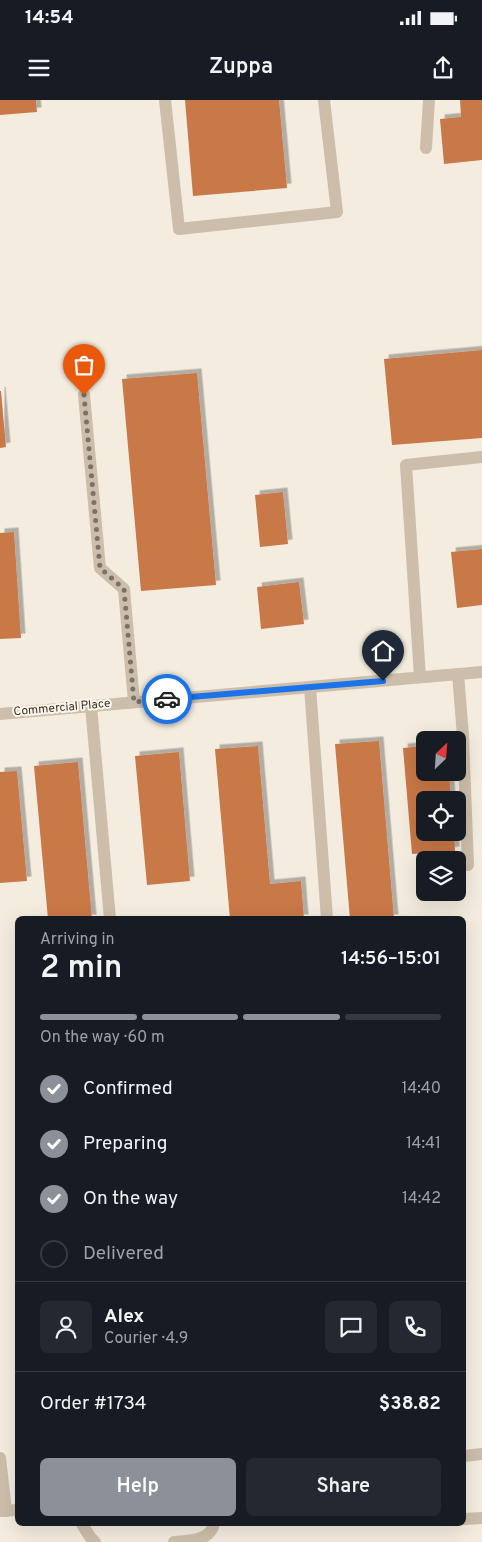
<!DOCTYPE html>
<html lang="en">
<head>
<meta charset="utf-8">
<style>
	body { margin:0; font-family:Overpass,sans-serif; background:#242831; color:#f1f3f6; height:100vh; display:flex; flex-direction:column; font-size:19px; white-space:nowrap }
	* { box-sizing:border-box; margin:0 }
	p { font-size:16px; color:#9ea1a6 }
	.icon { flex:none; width:28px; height:28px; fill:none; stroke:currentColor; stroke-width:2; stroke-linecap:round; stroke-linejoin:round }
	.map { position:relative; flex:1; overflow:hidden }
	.panel { position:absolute; left:15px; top:816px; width:451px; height:610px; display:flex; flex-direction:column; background:#171b24; border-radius:8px; box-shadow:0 5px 20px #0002 }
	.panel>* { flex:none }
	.needle { width:32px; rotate:25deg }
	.controls { position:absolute; left:416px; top:631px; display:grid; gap:10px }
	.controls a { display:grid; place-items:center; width:50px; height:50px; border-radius:8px; background:#171b24; box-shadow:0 5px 20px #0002; font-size:25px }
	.pin { position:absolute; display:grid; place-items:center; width:42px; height:42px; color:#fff; margin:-51px -21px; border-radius:50% 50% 50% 0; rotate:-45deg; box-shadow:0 0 5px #0007 }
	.pin .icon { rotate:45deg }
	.courier { position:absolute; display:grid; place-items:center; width:50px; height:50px; margin:-25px; border:4px solid #1a73e8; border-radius:50%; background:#fff; color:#222; box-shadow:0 1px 6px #0007 }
	.summary em { font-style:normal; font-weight:600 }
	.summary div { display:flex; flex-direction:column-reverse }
	.summary { display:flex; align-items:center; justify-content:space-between; height:85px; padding:0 25px }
	h1 { font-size:32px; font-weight:600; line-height:38px }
	.bar { display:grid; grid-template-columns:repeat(4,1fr); gap:8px 5px; align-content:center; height:60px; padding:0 25px }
	.bar i { height:6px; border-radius:4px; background:#363941 }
	.bar .on { background:#8c9099 }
	.bar p { grid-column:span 4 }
	.line { display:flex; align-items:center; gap:12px; padding:0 25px; border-top:1px solid #363941 }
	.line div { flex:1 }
	.round { display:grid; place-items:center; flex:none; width:52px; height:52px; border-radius:8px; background:#242831 }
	ol { padding:0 25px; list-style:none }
	li { display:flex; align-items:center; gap:15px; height:55px }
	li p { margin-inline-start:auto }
	li .icon { padding:5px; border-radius:50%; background:#8c9099; color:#fff; stroke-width:4 }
	li:last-child { color:#9ea1a6 }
	li i { width:28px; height:28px; border:2px solid #363941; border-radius:50% }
	.primary-button { display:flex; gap:10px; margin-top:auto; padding:10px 25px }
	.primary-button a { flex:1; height:58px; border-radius:8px; background:#8c9099; color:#fff; font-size:20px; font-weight:600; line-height:58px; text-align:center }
	.primary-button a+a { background:#242831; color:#f1f3f6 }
	.status { display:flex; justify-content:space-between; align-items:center; height:35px; padding:0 25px; background:#171b24; direction:ltr }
	.status svg { height:14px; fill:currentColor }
	header { display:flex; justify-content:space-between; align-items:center; height:65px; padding:0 25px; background:#171b24; font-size:22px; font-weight:600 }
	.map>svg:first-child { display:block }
</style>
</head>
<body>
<div class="status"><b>14:54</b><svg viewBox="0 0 49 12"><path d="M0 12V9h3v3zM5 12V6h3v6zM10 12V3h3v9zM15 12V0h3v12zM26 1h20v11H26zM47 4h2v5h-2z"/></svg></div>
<header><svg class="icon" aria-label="menu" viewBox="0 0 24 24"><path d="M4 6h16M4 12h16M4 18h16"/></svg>Zuppa<svg class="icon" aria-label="share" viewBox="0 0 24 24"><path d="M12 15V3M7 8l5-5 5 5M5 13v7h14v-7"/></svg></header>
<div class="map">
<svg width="482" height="1442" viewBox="0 0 482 1442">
	<defs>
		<filter id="shadow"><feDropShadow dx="4.5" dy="-4.5" stdDeviation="0" flood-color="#0004"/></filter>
	</defs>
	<rect width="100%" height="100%" fill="#f3ecdf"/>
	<path fill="#c97847" filter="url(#shadow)" d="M0 0H36L37 12 0 15Z
		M185 0H279L287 88 193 96Z
		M460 0H482V60L444 64 440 19 461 17Z
		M482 250V338L392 345 384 259Z
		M197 273 216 485 141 491 122 279Z
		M0 291H1L6 347 0 348Z
		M283 392 288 444 260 447 255 395Z
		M14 432 21 538 0 539V433Z
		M482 449V505L457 508 451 452Z
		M299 482 304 524 261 529 257 487Z
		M379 641 394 819H350L335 644Z
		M258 646 270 784 301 781 304 819H230L215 649Z
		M425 646V672H449L451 700H425V732H454L455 751 412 754 403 648Z
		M179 652 190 781 147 785 135 656Z
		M78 662 92 819H48L34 666Z
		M17 671 27 781 0 783V672Z"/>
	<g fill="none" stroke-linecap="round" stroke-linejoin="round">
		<path stroke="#ccbeaa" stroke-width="12" d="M165 0 179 129 337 112 324 0
			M426 48 429 0
			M84 295 100 468 124 489 134 602
			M458 574 463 636 468 765
			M420 577 406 365 482 357
			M310 587 327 819
			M91 606 110 819
			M0 1358 6 1411
			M464 1419 482 1418
			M82 1424 90 1437 95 1442
			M174 1442C189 1441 210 1441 214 1424"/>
		<path stroke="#ccbeaa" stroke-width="12" d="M0 614 482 572
			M464 1356 482 1354
			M0 1411 18 1410"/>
	</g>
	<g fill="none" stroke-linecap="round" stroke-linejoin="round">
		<path stroke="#7a7269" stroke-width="5" stroke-dasharray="0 9" d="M84 295 100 468 124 489 134 602 167 599"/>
		<path stroke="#1a73e8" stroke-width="6" d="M167 599 383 581"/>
	</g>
	<g text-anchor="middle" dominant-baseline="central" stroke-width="4" stroke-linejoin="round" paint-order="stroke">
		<g font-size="12" fill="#39312a" stroke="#fbf6eb">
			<text transform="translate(62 608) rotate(-5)">Commercial Place</text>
		</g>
	</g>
</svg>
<div class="controls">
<a><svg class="needle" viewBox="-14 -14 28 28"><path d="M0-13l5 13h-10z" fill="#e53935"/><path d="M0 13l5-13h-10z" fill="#9ea1a6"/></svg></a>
<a><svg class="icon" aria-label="locate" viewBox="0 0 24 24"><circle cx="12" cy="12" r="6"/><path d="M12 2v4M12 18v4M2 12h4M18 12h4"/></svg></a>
<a><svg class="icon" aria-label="layers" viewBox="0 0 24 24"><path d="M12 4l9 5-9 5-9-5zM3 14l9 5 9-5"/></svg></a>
</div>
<div class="pin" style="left:84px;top:295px;background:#ea580c"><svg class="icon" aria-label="bag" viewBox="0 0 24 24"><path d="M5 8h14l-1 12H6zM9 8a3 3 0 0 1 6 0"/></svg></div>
<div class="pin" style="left:383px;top:581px;background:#1f2937"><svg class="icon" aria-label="home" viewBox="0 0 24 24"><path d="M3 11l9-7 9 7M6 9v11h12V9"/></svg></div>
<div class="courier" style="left:167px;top:599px"><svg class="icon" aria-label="car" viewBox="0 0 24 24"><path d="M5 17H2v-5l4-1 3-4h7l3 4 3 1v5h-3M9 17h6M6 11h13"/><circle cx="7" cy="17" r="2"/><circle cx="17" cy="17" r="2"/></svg></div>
<section class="panel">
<div class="summary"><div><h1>2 min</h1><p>Arriving in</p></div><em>14:56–15:01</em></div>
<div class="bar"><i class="on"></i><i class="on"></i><i class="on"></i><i></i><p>On the way · 60 m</p></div>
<ol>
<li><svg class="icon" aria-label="check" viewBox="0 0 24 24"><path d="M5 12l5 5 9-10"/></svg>Confirmed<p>14:40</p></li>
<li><svg class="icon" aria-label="check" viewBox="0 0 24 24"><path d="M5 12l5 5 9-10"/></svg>Preparing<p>14:41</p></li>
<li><svg class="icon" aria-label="check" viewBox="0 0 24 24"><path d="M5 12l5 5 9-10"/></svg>On the way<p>14:42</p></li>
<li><i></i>Delivered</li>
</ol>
<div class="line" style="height:90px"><a class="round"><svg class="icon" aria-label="person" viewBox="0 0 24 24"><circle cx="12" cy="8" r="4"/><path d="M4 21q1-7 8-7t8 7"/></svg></a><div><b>Alex</b><p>Courier · 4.9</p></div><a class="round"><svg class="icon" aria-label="chat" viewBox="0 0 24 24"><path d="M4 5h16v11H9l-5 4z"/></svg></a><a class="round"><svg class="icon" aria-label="phone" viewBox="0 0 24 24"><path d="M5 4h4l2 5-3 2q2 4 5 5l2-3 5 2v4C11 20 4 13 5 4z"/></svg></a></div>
<div class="line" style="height:65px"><div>Order #1734</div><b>$38.82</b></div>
<div class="primary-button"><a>Help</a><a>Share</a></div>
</section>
</div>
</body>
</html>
